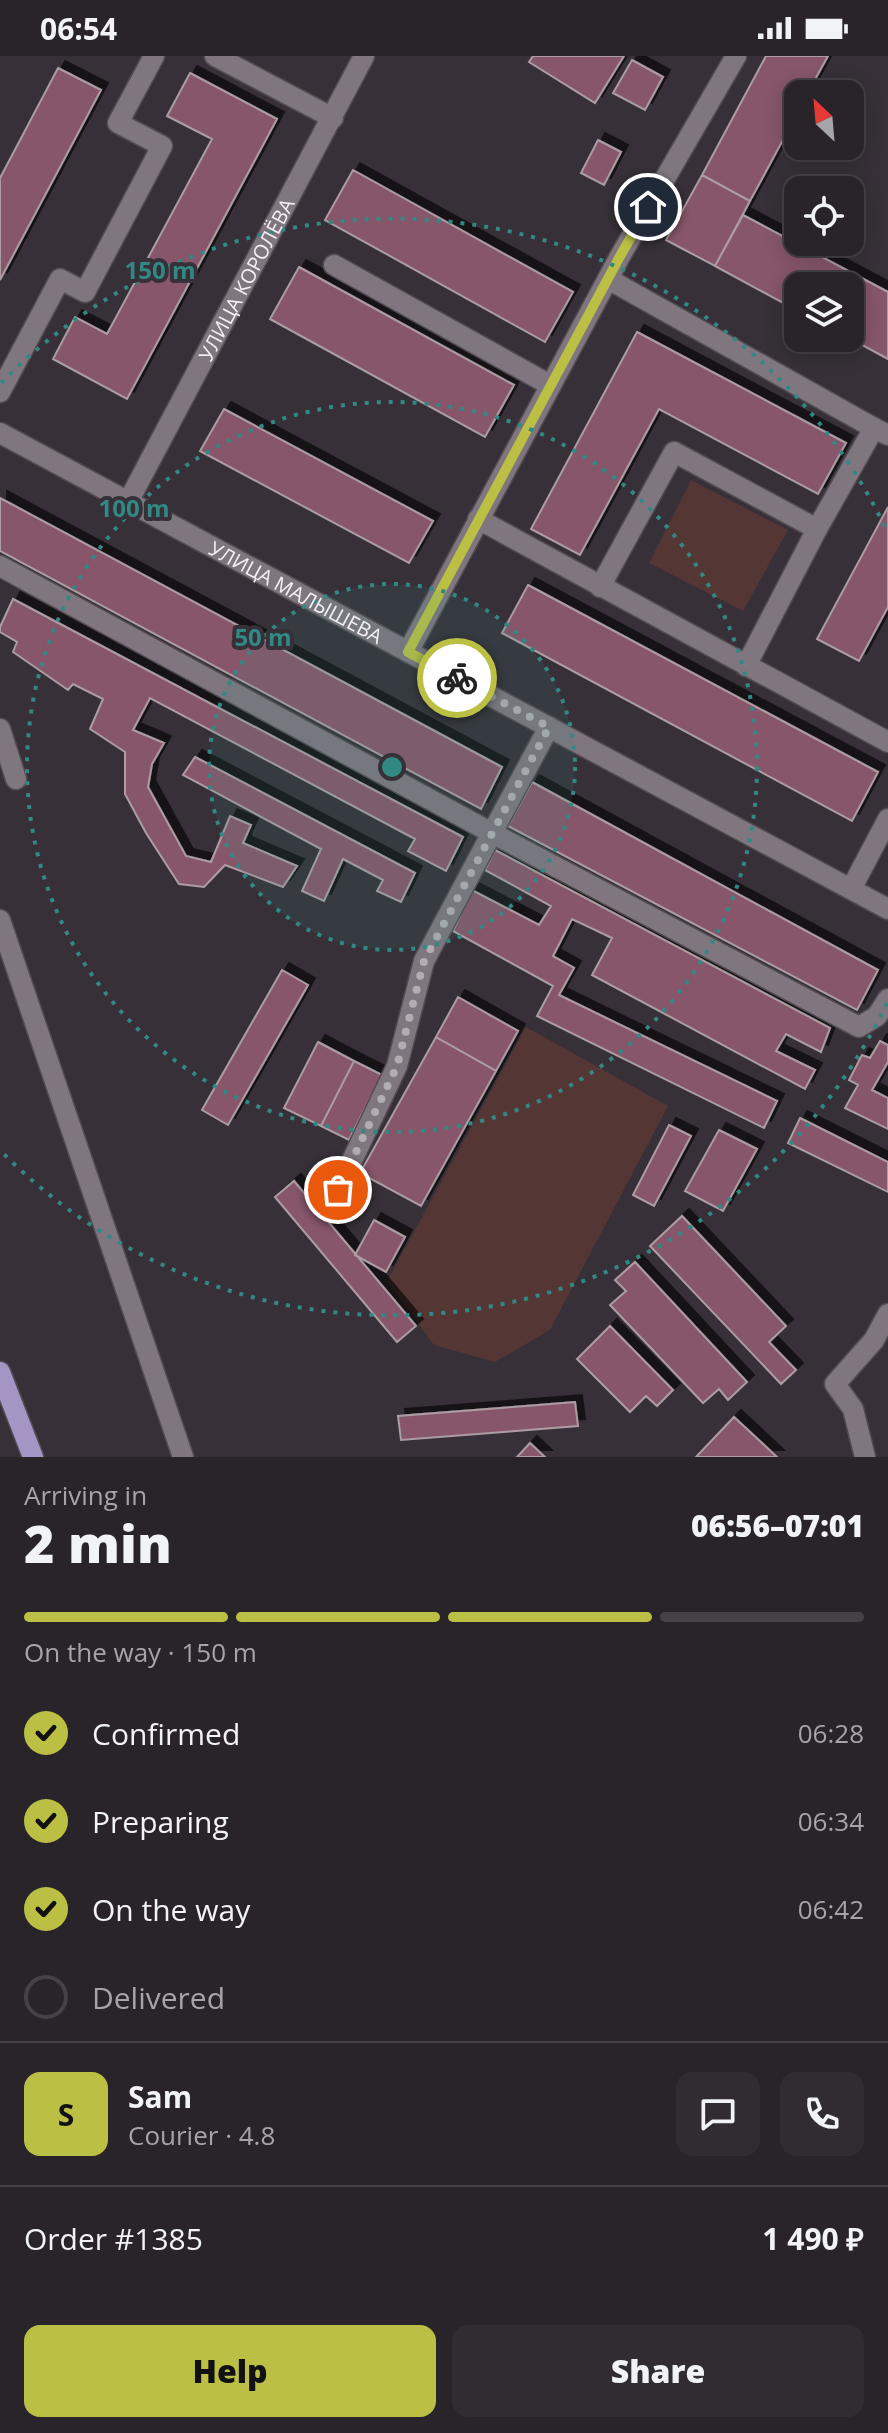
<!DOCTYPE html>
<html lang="en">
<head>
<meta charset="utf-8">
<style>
	body { margin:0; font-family:"Open Sans",sans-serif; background:#312c32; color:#f1f3f6; height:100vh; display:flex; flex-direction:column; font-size:30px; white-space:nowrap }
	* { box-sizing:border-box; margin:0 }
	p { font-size:26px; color:#a5a4a8 }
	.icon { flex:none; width:44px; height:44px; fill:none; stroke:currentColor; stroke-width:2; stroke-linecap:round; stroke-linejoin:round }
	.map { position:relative; height:1401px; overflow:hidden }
	.panel { display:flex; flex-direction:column; background:#29242a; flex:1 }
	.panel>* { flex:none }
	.needle { width:52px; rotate:334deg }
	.tools { position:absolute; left:784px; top:24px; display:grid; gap:16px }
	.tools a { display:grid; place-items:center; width:80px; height:80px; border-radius:16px; background:#29242a; box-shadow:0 4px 20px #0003,0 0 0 2px #454147; font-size:40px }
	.pin { position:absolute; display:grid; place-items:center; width:68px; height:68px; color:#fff; margin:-34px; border:4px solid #fff; border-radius:50%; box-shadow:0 2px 8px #0007 }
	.courier { position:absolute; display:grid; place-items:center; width:80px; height:80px; margin:-40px; border:6px solid #bbc044; border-radius:50%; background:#fff; color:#222; box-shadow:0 2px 10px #0007 }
	.headline em { font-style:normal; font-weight:800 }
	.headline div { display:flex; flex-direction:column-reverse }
	.headline { display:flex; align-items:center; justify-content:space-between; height:136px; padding:0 24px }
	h1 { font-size:52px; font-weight:800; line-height:60px }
	.bar { display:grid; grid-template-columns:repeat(4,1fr); gap:12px 8px; align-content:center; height:96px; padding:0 24px }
	.bar i { height:10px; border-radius:6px; background:#454147 }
	.bar .on { background:#bbc044 }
	.bar p { grid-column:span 4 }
	.line { display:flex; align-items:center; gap:20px; padding:0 24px; border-top:2px solid #454147 }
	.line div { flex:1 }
	.round { display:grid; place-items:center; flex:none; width:84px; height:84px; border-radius:16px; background:#312c32 }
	ol { padding:0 24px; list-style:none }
	li { display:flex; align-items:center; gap:24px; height:88px }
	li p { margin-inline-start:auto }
	li .icon { padding:8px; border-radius:50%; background:#bbc044; color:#111; stroke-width:4 }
	li:last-child { color:#a5a4a8 }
	li i { width:44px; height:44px; border:4px solid #454147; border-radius:50% }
	.action { display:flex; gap:16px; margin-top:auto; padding:16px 24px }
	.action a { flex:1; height:92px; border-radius:16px; background:#bbc044; color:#111; font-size:32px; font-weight:800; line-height:92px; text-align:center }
	.action a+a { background:#312c32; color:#f1f3f6 }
	.status { display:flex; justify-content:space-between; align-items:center; height:56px; padding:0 40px; background:#29242a; direction:ltr }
	.status svg { height:22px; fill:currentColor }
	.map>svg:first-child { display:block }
</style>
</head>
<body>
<div class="status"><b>06:54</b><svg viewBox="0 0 49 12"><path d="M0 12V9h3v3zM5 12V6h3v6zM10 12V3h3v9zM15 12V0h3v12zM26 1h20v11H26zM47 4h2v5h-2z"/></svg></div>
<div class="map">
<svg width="888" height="1401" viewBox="0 0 888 1401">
	<defs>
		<filter id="shadow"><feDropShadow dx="7" dy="-7" stdDeviation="0" flood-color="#0009"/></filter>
	</defs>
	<rect width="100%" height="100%" fill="#373038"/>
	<path fill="#543634" d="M691 424 788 474 743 555 649 507Z
		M526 971 668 1050 550 1274 495 1306 434 1289 387 1225Z"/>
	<path fill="#87576a" stroke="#ab9da2" stroke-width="2" filter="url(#shadow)" d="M533 0H624L595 47 529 6Z
		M766 0H828L807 38H798V56L750 145 702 119Z
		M632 4 663 21 645 54 613 37Z
		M58 12 101 34 0 224V122Z
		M190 17 277 63 127 343 53 303 75 261 107 278 212 83 167 60Z
		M598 84 621 96 604 129 581 117Z
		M353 114 573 236 545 286 325 164Z
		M702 119 750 145 715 210 666 184Z
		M743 159 888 236V303L849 282 850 230H798V255L715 210Z
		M299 211 514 329 485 381 270 263Z
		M637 276 846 387 818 438 659 353 580 499 531 473Z
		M224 353 433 465 409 507 200 395Z
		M0 442 502 711 481 753 0 495Z
		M888 451V551L859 605 817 583Z
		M528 529 878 716 852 765 502 577Z
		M13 543 463 781 446 815 408 795 415 783 150 642 133 674 164 687 152 708 148 731 186 800 211 806 230 760 251 769 243 787 297 810 283 831 225 809 204 831 179 828 146 777 125 738V696L90 673 103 643 73 628 68 634 13 596 17 586 0 576V571Z
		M195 701 415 817 401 846 377 835 383 824 343 803 324 845 302 835 321 793 183 719Z
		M532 726 878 914 857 954 508 770Z
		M495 794 830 972 821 996 786 978 776 995 815 1014 805 1033 592 919 612 882 572 863 553 900 574 912 559 939 777 1045 764 1072 537 960 553 930 453 875 472 834 539 869 551 850 485 814Z
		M282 914 308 929 228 1069 202 1054Z
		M458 941 518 975 496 1015 436 981Z
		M436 981 496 1015 421 1150 360 1117Z
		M880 985 888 989V1006L872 1034 888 1042V1073L845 1052 858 1029 849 1024 862 999 870 1002Z
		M318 986 354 1005 321 1070 284 1052Z
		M354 1005 382 1019 349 1084 321 1070Z
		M800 1062 888 1106V1136L788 1087Z
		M669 1069 691 1080 654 1150 633 1139Z
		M719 1074 757 1093 723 1155 685 1135Z
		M294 1125 416 1270 397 1286 275 1141Z
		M682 1160 786 1270 769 1286 796 1314 781 1328 650 1190Z
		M374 1164 405 1181 386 1216 355 1199Z
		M635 1206 747 1326 728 1344 719 1333 703 1347 610 1249 626 1235 615 1224Z
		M610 1270 673 1334 657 1350 646 1340 630 1356 577 1303Z
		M575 1346 578 1370 401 1384 398 1360Z
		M734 1361 777 1401H696Z
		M530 1387 545 1401H517Z"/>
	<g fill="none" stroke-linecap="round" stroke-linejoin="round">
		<defs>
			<g id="minor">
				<path d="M215 0 333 62"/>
				<path d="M334 209 550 329"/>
				<path d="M608 223 874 372"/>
				<path d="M0 336 60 223 85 236 162 90 118 67 154 0"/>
				<path id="s1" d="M0 377 888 853"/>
				<path id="s2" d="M128 446 364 0"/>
				<path d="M478 463 888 686"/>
				<path d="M0 510 492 777 549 671"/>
				<path d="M600 531 674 396 817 473 874 372 888 379"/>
				<path d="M408 596 619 202 736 0"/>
				<path d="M746 610 817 473"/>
				<path d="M0 673 16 723"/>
				<path d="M851 833 888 763"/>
				<path d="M0 864 183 1401"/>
				<path d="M338 1134 397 1010 424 905 492 777 859 971 877 960 888 943"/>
				<path d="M865 1401 853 1353 835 1328 874 1284 888 1258"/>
			</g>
			<path id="major" d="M0 1316 33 1401"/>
		</defs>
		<use href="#minor" stroke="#524c52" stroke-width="23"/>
		<use href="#major" stroke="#524c52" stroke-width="23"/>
		<use href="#minor" stroke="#7f767f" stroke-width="20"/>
		<use href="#major" stroke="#a495c5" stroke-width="20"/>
	</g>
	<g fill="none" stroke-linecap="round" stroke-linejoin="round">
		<path stroke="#b2adb3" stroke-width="8" stroke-dasharray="0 14.4" d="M338 1134 397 1010 424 905 549 671 457 622"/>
		<path stroke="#bbc044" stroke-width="10" d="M457 622 408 596 619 202 648 151"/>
	</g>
	<circle cx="392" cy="711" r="183" fill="#328882" fill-opacity=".12"/>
	<g fill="none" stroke="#328882" stroke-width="4" stroke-dasharray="4 8">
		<circle cx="392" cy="711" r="183"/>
		<circle cx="392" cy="711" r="365"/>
		<path d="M887 947A548 548 0 0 1 1 1095M1 327A548 548 0 0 1 887 475"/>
	</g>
	<g text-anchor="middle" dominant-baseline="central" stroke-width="8" stroke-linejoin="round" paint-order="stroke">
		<g font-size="20" fill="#f5f0f5" stroke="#373038">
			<text stroke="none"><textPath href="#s2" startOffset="252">УЛИЦА КОРОЛЁВА</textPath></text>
			<text stroke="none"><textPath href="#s1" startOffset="336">УЛИЦА МАЛЫШЕВА</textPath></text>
		</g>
	</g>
	<circle cx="392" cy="711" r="12" fill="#328882" stroke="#373038" stroke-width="4"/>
	<g font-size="24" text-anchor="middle" font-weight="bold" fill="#328882" stroke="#373038" stroke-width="8" stroke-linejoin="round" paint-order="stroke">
		<text x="160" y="223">150 m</text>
		<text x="134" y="461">100 m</text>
		<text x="263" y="590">50 m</text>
	</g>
</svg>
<div class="tools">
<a><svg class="needle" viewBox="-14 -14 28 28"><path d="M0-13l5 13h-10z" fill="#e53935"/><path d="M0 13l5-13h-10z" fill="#a5a4a8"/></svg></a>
<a><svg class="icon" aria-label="locate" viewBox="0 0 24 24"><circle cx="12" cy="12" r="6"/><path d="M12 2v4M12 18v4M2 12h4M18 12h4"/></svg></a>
<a><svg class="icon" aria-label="layers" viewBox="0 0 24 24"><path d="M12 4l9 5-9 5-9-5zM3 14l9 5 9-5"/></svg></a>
</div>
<div class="pin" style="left:338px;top:1134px;background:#ea580c"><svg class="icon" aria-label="bag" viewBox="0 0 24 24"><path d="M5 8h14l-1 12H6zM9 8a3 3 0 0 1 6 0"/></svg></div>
<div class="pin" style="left:648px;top:151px;background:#1f2937"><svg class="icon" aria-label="home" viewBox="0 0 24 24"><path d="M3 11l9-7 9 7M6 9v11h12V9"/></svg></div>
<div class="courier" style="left:457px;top:622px"><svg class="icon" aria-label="bike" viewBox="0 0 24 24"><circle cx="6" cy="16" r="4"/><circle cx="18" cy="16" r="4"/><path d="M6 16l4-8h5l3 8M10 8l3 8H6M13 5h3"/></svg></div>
</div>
<section class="panel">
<div class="headline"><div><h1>2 min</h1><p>Arriving in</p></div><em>06:56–07:01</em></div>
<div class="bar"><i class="on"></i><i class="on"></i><i class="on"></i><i></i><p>On the way · 150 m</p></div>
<ol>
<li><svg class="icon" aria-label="check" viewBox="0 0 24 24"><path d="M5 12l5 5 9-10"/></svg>Confirmed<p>06:28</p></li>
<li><svg class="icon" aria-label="check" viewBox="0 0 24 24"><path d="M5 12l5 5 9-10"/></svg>Preparing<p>06:34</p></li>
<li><svg class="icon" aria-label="check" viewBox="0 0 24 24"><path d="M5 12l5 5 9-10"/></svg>On the way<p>06:42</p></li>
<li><i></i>Delivered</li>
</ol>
<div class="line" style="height:144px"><b class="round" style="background:#bbc044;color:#111">S</b><div><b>Sam</b><p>Courier · 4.8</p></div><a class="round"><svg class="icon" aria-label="chat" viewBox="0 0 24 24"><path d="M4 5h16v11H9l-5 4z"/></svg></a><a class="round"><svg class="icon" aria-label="phone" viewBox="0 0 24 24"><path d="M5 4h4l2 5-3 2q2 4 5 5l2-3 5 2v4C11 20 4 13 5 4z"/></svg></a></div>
<div class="line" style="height:104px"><div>Order #1385</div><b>1 490 ₽</b></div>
<div class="action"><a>Help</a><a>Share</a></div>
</section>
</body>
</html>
